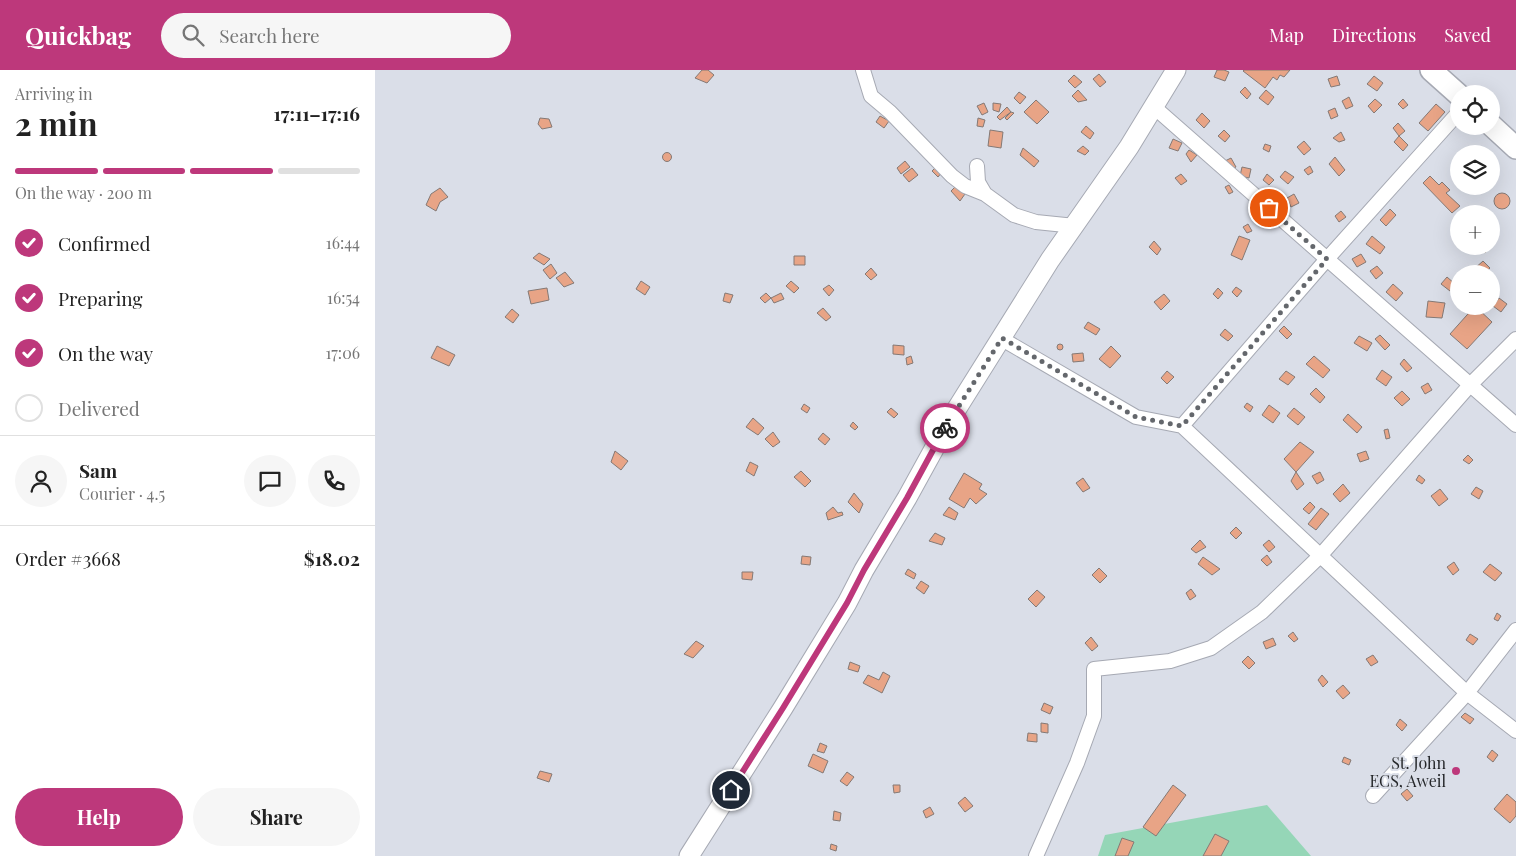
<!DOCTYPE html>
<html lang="en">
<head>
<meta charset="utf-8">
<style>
	body { margin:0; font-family:"Playfair Display",serif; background:#f6f6f6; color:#222; height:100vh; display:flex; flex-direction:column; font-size:19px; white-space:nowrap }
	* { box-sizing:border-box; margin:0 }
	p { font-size:16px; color:#767676 }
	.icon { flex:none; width:28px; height:28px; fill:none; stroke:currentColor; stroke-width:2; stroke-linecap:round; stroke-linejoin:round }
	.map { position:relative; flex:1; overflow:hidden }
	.sheet { display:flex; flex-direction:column; background:#fff; width:375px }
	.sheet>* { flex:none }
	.fabs { position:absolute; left:1075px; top:15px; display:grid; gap:10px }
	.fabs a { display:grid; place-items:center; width:50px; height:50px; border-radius:50%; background:#fff; box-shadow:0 5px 20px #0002; font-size:25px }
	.pin { position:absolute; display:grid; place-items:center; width:42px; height:42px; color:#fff; margin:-21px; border:2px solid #fff; border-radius:50%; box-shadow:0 1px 5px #0007 }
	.courier { position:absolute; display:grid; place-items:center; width:50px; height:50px; margin:-25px; border:4px solid #bd387b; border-radius:50%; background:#fff; color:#222; box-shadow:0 1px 6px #0007 }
	.headline em { font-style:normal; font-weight:700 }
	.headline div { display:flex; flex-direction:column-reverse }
	.headline { display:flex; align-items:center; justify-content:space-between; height:85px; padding:0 15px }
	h1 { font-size:32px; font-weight:700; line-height:38px }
	.bar { display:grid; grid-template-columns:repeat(4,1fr); gap:8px 5px; align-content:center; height:60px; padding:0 15px }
	.bar i { height:6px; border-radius:4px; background:#e0e0e0 }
	.bar .current { background:#bd387b }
	.bar p { grid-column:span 4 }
	.line { display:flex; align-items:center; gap:12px; padding:0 15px; border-top:1px solid #e0e0e0 }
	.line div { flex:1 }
	.round { display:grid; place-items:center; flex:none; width:52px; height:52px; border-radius:26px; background:#f6f6f6 }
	ol { padding:0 15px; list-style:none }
	li { display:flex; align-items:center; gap:15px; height:55px }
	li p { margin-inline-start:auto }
	li .icon { padding:5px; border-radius:50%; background:#bd387b; color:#fff; stroke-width:4 }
	li:last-child { color:#767676 }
	li i { width:28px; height:28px; border:2px solid #e0e0e0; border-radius:50% }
	.button { display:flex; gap:10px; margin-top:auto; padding:10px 15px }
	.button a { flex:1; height:58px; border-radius:30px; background:#bd387b; color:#fff; font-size:20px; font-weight:700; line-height:58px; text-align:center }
	.button a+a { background:#f6f6f6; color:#222 }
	header { display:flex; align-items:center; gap:30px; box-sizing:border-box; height:70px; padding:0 25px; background:#bd387b; color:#fff }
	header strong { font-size:24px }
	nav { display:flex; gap:28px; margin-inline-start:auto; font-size:18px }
	.search { width:350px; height:45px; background:#f6f6f6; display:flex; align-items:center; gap:12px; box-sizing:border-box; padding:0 18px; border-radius:28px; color:#767676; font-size:19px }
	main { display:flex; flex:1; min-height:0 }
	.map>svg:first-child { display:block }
</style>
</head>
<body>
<header>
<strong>Quickbag</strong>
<div class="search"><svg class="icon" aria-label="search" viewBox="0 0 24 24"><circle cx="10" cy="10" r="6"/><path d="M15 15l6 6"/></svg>Search here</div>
<nav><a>Map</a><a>Directions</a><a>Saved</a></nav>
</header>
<main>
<section class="sheet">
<div class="headline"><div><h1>2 min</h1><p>Arriving in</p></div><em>17:11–17:16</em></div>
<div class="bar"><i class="current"></i><i class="current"></i><i class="current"></i><i></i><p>On the way · 200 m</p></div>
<ol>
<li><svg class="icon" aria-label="check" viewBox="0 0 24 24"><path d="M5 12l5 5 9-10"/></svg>Confirmed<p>16:44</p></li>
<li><svg class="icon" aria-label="check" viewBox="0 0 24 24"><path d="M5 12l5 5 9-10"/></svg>Preparing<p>16:54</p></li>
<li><svg class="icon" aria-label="check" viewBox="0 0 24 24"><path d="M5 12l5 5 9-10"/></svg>On the way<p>17:06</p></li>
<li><i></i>Delivered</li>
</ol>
<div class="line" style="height:90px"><a class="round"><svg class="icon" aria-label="person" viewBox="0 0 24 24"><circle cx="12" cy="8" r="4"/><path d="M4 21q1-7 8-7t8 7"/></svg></a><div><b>Sam</b><p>Courier · 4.5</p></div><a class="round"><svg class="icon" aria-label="chat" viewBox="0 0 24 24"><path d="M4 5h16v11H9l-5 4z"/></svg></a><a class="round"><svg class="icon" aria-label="phone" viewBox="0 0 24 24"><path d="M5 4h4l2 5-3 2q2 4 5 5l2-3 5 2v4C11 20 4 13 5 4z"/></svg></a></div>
<div class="line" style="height:65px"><div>Order #3668</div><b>$18.02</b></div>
<div class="button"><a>Help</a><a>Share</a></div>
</section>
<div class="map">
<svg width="1141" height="786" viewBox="0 0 1141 786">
	<rect width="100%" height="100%" fill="#dadee8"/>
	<path fill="#95d6b7" d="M892 735 936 786H723L730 765Z"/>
	<path fill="#e8a486" stroke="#847975" d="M327 0H333L339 5 332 13 320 8Z
		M842 0H849L854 2 850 11 839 7Z
		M869 0H915L909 7 905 5 902 10 898 7 890 18 868 1Z
		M724 4 731 12 725 17 718 9Z
		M699 5 707 12 700 18 693 11Z
		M962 6 965 15 956 17 953 9Z
		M999 6 1008 13 1002 21 992 14Z
		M870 17 876 24 872 29 865 22Z
		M703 20 712 30 703 32 697 26Z
		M891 20 899 27 893 35 884 28Z
		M644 22 651 27 645 34 639 28Z
		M974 27 978 36 971 39 967 31Z
		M1000 29 1007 35 999 43 993 36Z
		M1028 29 1033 35 1028 39 1023 34Z
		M661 30 674 42 662 54 649 42Z
		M609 33 613 42 607 45 602 36Z
		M618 33 626 34 624 42 618 40Z
		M1061 34 1070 42 1053 61 1044 53Z
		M632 37 636 42 625 50 622 47Z
		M960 38 963 46 956 49 953 41Z
		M636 42 639 43 632 50 630 48Z
		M827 43 835 51 829 58 821 50Z
		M505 46 514 51 509 58 501 52Z
		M165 48 174 49 177 57 167 59 163 54Z
		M603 48 610 50 608 57 602 56Z
		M1023 53 1030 61 1024 66 1018 58Z
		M711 56 719 63 715 69 706 62Z
		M615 60 628 62 626 78 613 76Z
		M849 60 855 66 850 72 843 66Z
		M966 62 970 70 964 72 958 68Z
		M1024 66 1033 75 1028 81 1019 72Z
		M798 69 807 73 803 81 794 78Z
		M929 71 936 79 929 85 922 77Z
		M890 74 896 76 894 82 888 79Z
		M708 76 714 81 710 85 702 81Z
		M648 78 664 91 659 97 645 85Z
		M814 80 822 85 816 92 811 84Z
		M287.5 87a4.5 4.5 0 1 1 9 0a4.5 4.5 0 1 1-9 0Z
		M960 87 970 100 964 106 954 94Z
		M856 88 861 97 853 101 848 92Z
		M530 91 535 97 526 104 522 98Z
		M935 96 938 102 933 105 929 100Z
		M561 97 567 102 563 107 557 101Z
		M867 97 876 99 874 108 865 106Z
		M537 98 543 105 534 112 528 105Z
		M910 101 919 107 913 114 905 107Z
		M806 104 812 111 806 115 800 108Z
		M892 104 899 110 894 115 888 110Z
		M1055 106 1064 115 1067 112 1075 120 1071 123 1085 136 1077 143 1048 113Z
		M582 115 590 124 585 131 576 121Z
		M854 115 858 122 854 124 850 117Z
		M65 118 73 127 65 132 61 141 51 135 56 124Z
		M1119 131a8 8 0 1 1 16 0a8 8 0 1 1-16 0Z
		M919 124 924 133 916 137 912 128Z
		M1015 139 1021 145 1011 156 1005 150Z
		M966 141 971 147 964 152 960 146Z
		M873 154 877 161 872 163 868 157Z
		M864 166 875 170 867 190 856 185Z
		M997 166 1010 177 1005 184 991 174Z
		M779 171 786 179 782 185 774 177Z
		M1102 176H1116L1110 183Z
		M164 183 175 189 169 195 158 188Z
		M986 184 991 192 982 197 977 189Z
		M419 186H430V195H419Z
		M1108 191 1115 198 1109 204H1102L1098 200Z
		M176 194 182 203 175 209 168 200Z
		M1002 196 1008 203 1001 209 995 201Z
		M496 198 502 205 496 210 490 204Z
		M190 202 199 213 189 217 181 208Z
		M1072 207 1080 214 1075 221 1066 214Z
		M266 211 275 217 270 225 261 219Z
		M416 211 424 218 419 223 411 216Z
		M1018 214 1028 223 1021 231 1011 222Z
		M454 215 459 220 454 226 448 219Z
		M861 217 867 221 862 227 857 222Z
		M172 218 174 230 156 234 153 221Z
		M843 218 848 223 843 229 838 224Z
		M350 223 358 225 355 233 348 231Z
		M391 223 396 228 390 233 385 228Z
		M406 223 409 229 399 233 396 228Z
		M789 224 795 231 786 240 779 232Z
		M1124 228 1132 234 1126 242 1118 236Z
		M1053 231 1070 233 1067 248 1051 247Z
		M1100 236 1117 252 1092 279 1075 264Z
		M448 238 456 247 451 251 442 243Z
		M137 239 144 245 138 253 130 247Z
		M713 252 725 259 721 265 709 258Z
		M909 256 917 264 912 269 904 261Z
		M850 259 858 266 853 271 845 265Z
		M1005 265 1015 275 1010 280 1000 269Z
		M984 266 997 273 992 281 979 273Z
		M682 277a3 3 0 1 1 6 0a3 3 0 1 1-6 0Z
		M518 275 529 276V285L518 284Z
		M62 276 80 285 74 296 56 288Z
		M736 276 746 286 735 298 724 289Z
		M708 283 709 291 698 292 697 284Z
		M536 286 538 293 532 295 531 288Z
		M939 286 955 300 948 308 931 294Z
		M1029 289 1037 298 1032 302 1025 294Z
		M1007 300 1017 307 1011 316 1001 309Z
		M792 301 799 307 792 314 786 308Z
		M911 301 920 307 913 315 904 309Z
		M1053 313 1057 320 1050 324 1046 317Z
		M941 318 950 327 945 333 935 324Z
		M1027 321 1035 329 1027 336 1019 328Z
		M872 333 878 337 875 342 869 337Z
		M429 334 435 338 432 343 426 339Z
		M894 335 905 343 898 353 887 345Z
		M516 338 523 344 519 348 512 342Z
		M919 338 930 347 923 355 912 346Z
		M973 344 987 357 982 363 968 350Z
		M378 348 389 358 383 365 371 357Z
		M478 352 483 357 480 360 475 356Z
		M1013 359 1015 368 1011 369 1009 360Z
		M398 362 405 372 398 377 390 369Z
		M448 363 455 369 450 375 443 369Z
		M925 372 939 382 921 402 909 389Z
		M240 381 253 391 246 400 236 392Z
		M991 381 994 389 985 392 982 384Z
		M1093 385 1098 390 1094 394 1088 390Z
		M375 392 383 396 379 406 371 401Z
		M426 401 436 411 430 417 419 407Z
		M921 402 929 414 922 420 916 411Z
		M945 402 949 410 942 414 937 406Z
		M589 403 607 414 604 419 612 424 601 434 595 428 589 438 574 429Z
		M1044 405 1050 410 1047 414 1041 410Z
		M708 408 715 418 708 422 701 413Z
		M968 414 975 423 965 432 958 424Z
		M1101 417 1108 421 1104 429 1096 424Z
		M1065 419 1073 429 1064 436 1056 426Z
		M479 423 488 434 484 443 473 432Z
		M935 432 940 437 934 444 928 439Z
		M458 437 463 443 467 442 468 445 453 450 451 443Z
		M574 437 583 443 580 450 568 445Z
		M946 438 954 444 941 460 933 454Z
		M861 457 867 463 861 469 855 463Z
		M560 463 570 468 567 475 554 471Z
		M825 470 831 477 821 483 816 479Z
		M894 470 900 477 894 482 888 475Z
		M892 485 897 492 892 496 886 490Z
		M427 486 436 487 435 495 426 494Z
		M828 487 845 499 837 505 823 494Z
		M1079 492 1084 500 1078 505 1072 497Z
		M1115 494 1127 503 1120 511 1108 502Z
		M724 498 732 506 725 513 717 505Z
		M533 499 541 504 539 509 530 504Z
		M367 502H378L377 510 367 509Z
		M546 511 554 516 549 524 541 518Z
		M816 519 821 526 815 530 811 523Z
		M662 520 670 527 661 537 653 529Z
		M1122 543 1126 546 1123 551 1119 549Z
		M918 562 923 569 919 572 913 566Z
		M1095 564 1103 569 1098 575 1091 570Z
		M716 567 723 576 717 581 710 573Z
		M898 568 901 575 891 579 888 572Z
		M321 571 329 576 318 588 309 584Z
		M998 585 1003 592 996 596 991 589Z
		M873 586 880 593 874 599 867 592Z
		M475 592 485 596 483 602 473 599Z
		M508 602 515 606 507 623 488 613 493 605 504 610Z
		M947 605 953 612 948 617 943 610Z
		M968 615 975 623 968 629 961 621Z
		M669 633 678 637 675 644 666 640Z
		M1090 643 1099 649 1095 654 1086 647Z
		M1025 649 1032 655 1027 661 1021 655Z
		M666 653 673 654V663L666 662Z
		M653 663 662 664V672L652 671Z
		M445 673 452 676 449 683 442 681Z
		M1117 680 1123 685 1118 692 1112 687Z
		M438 684 453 691 448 703 433 696Z
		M969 687 976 690 974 695 967 692Z
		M165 701 177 704 174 712 162 708Z
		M472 702 479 707 472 716 465 711Z
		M518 715H525V722L519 723Z
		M798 715 811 725 781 766 768 757Z
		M1032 719 1038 726 1032 731 1026 724Z
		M1132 724 1141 732V746L1135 753 1119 739Z
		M590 727 598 736 590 742 583 733Z
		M555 737 559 744 551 748 548 741Z
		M459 741 466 743 465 751 458 750Z
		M840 764 854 771 846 786H828Z
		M747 768 759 772 753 786H740Z
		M456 774 462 776 461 781 455 779Z"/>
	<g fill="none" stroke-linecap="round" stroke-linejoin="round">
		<defs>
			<path id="street" d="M488 0 496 26 515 42 577 106 590 116 610 124
				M779 37 1141 355
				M602 96 603 112 610 124 639 145 661 152 700 156
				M627 269 761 347 807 356 1092 623 1141 661
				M807 356 952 189 1084 42
				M998 726 1092 623 1141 560
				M661 786 702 693 719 646V599L795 591 836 578 887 542 945 486 1095 315 1141 269"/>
			<path id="secondary" d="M314 786 408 638 472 533 489 500 532 428 576 348 675 190 754 77 801 0"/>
			<path id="primary" d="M1056 0 1084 25
				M1116 55 1141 78"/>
		</defs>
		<use href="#street" stroke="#a6a9b3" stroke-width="16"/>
		<use href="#secondary" stroke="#a6a9b3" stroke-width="21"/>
		<use href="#primary" stroke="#a6a9b3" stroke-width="24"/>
		<use href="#street" stroke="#fff" stroke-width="14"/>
		<use href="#secondary" stroke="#fff" stroke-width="19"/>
		<use href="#primary" stroke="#fff" stroke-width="21"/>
	</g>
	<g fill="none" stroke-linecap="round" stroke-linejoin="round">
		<path stroke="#64676c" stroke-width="5" stroke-dasharray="0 9" d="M570 358 627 268 761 347 807 356 952 189 894 138"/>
		<path stroke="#bd387b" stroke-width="6" d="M356 720 408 638 472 533 489 500 532 428 570 358"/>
	</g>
	<circle fill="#bd387b" stroke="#dadee8" stroke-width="2" cx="1081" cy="701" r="5"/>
	<g text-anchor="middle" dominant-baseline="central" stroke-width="4" stroke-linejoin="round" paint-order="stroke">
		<g font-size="16" fill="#25272a" stroke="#dadee8" text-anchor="end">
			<text x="1071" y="692">St. John<tspan x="1071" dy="18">ECS, Aweil</tspan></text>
		</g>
	</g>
</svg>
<div class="fabs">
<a><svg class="icon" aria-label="locate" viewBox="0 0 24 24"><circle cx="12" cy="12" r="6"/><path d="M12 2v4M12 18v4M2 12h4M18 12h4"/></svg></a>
<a><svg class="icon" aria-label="layers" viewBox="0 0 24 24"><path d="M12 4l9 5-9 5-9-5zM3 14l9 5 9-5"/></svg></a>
<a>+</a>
<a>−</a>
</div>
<div class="pin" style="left:894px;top:138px;background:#ea580c"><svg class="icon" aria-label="bag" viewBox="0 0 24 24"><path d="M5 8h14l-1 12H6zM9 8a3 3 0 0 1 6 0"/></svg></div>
<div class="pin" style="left:356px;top:720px;background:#1f2937"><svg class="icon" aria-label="home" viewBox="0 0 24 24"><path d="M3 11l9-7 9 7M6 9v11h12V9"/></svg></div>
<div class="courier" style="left:570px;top:358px"><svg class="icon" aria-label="bike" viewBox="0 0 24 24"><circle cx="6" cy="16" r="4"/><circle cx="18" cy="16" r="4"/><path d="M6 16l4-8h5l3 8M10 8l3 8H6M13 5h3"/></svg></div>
</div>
</main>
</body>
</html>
